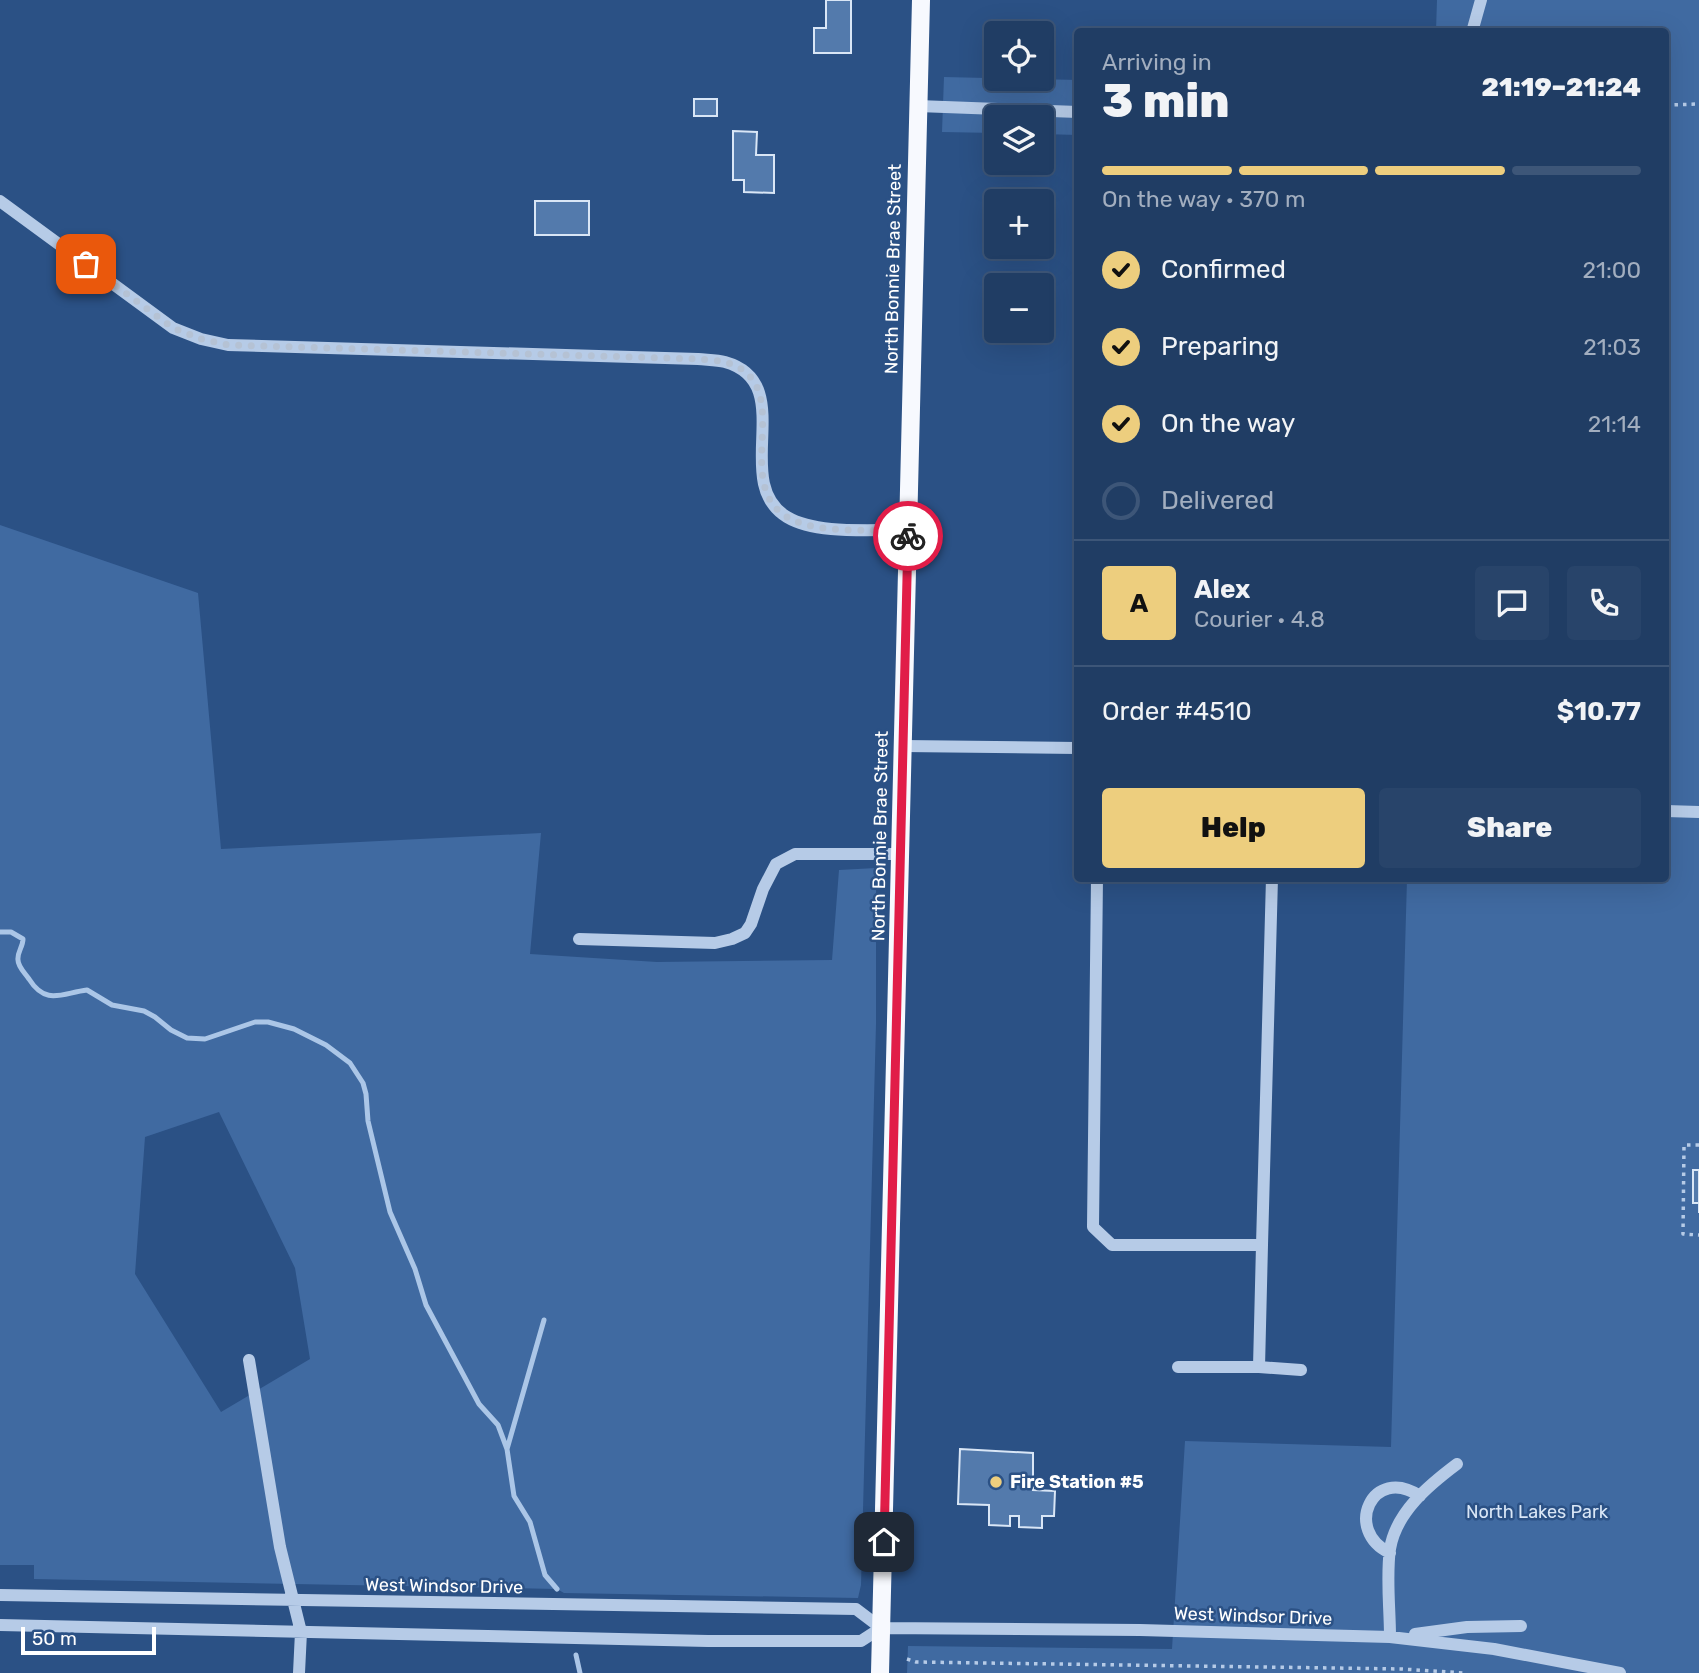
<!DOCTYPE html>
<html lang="en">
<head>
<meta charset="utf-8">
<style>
	body { margin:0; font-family:Rubik,sans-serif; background:#28446a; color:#f1f3f6; height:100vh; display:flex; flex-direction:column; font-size:26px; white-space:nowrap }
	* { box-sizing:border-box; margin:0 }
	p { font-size:23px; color:#a2aebf }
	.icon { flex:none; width:38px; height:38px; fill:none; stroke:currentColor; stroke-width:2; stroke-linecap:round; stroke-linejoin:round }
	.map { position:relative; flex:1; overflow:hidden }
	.side { position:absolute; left:1074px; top:28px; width:595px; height:854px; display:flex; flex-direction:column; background:#203d64; border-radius:7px; box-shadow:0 7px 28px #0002,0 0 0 2px #3d5678 }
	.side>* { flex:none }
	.fabs { position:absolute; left:984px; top:21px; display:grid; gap:14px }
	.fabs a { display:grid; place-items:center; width:70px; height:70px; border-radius:7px; background:#203d64; box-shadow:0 7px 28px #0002,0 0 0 2px #3d5678; font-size:35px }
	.scale { position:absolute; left:21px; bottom:18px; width:135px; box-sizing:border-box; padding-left:7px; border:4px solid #fff; border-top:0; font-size:19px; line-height:24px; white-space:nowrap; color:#fff; -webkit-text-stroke:5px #2b5185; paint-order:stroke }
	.pin { position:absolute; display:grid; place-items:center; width:60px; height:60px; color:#fff; margin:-30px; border-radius:14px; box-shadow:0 4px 10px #0006 }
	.courier { position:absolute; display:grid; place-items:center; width:70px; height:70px; margin:-35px; border:5px solid #e11d48; border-radius:50%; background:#fff; color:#222; box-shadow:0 2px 9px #0007 }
	.summary em { font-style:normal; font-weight:800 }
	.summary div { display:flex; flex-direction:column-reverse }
	.summary { display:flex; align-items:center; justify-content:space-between; height:119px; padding:0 28px }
	h1 { font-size:46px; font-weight:800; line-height:52px }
	.bar { display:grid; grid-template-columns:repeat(4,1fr); gap:10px 7px; align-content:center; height:84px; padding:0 28px }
	.bar i { height:9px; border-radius:5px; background:#3d5678 }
	.bar .active { background:#edce7e }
	.bar p { grid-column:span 4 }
	.line { display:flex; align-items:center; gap:18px; padding:0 28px; border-top:2px solid #3d5678 }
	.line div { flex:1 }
	.round { display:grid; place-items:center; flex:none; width:74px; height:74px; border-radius:7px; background:#28446a }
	ol { padding:0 28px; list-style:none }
	li { display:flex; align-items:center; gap:21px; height:77px }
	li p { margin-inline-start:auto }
	li .icon { padding:7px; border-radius:50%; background:#edce7e; color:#111; stroke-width:4 }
	li:last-child { color:#a2aebf }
	li i { width:38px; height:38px; border:4px solid #3d5678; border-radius:50% }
	.button { display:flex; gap:14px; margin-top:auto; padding:14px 28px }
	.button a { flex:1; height:80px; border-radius:7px; background:#edce7e; color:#111; font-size:28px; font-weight:800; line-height:80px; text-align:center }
	.button a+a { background:#28446a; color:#f1f3f6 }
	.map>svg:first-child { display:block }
</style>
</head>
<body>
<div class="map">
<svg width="1699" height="1673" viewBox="0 0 1699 1673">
	<rect width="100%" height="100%" fill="#2b5185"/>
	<path fill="#406aa1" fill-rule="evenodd" d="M1437 0H1699V1673H907L908 1646 1172 1649 1185 1441 1391 1447 1407 879 1666 878V32L1436 31Z
		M944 77 1078 80V135L1041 134V117H996V133L942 132Z
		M0 525 198 593 221 849 541 833 530 954 657 962 832 960 839 870 876 868V1024L861 1585 858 1598 564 1593 557 1589 34 1579V1565H0ZM219 1112 295 1268 310 1359 221 1412 135 1274 145 1137Z"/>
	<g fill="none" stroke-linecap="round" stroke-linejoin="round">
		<path stroke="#abc6e7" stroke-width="5" d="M0 932H11L23 939C23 947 17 952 18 960 18 967 25 973 29 979 46 1006 62 993 87 990L112 1005 144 1011 155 1017 171 1030 187 1038 205 1039 255 1022H268L294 1029 326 1045 350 1063 363 1083 366 1094 368 1121 390 1212 415 1269 426 1305 479 1404 498 1425 507 1449
			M544 1320 507 1449 514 1496 530 1522 545 1575 557 1589
			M576 1655 580 1673"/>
	</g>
	<path fill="#537aac" stroke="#d9e6f6" stroke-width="2" d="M826 0H851V53H814V28H826Z
		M694 99H717V116H694Z
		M733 131 757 132 756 155H774V193L744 192V180H733Z
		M535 201H589V235H535Z
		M1693 1170H1699V1213V1203H1693Z
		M960 1449 1033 1453V1490L1055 1491 1054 1516H1042V1528L1019 1527V1516H1010V1526L989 1525V1505L958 1504Z"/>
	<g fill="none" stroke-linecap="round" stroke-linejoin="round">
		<path stroke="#b6cbe7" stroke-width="3.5" stroke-dasharray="3.5 5" stroke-linecap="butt" d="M1666 105 1699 104
			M1699 1145H1684L1683 1234 1699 1235
			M907 1659 916 1662 1402 1669 1464 1673"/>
		<path stroke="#b6cbe7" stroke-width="12" d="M1472 32 1481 0
			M918 106 1078 112
			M0 201 173 328 201 339 228 345 698 359C707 360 717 360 725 362 800 383 729 482 787 517 817 535 873 529 908 530
			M903 746 1077 748
			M1666 811 1699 812
			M1097 878 1093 1227 1112 1245H1262L1259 1367 1301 1370
			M579 939 715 943 732 939 745 933 751 924 763 889 776 864 795 854H900
			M1262 1245 1272 878
			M249 1360 280 1547 301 1632 299 1673
			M1178 1367H1259
			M1390 1553C1343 1531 1372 1464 1420 1496
			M0 1595 856 1609 881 1628
			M0 1625 708 1641H861L881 1628 1140 1630 1390 1637 1494 1649 1620 1673
			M1415 1634 1467 1627 1521 1626
			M1390 1637C1390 1608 1386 1577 1390 1549 1396 1512 1429 1485 1457 1464"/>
		<path stroke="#f7f9fe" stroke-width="18" d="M880 1673 921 0"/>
	</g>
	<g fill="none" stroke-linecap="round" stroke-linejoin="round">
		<path stroke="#b5c2d4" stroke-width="7" stroke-dasharray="0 12.6" d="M86 264 173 328 201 339 228 345 698 359C707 360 717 360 725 362 800 383 729 482 787 517 817 535 873 529 908 530V536"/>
		<path stroke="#e11d48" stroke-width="9" d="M884 1542 908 536"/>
	</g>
	<circle fill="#edce7e" stroke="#2b5185" stroke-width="2.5" cx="996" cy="1482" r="7"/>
	<g text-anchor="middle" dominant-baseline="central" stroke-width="5" stroke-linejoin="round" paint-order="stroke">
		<g font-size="18" fill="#fff" stroke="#2b5185">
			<text transform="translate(893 269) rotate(-89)">North Bonnie Brae Street</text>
			<text transform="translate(880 836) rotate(-89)">North Bonnie Brae Street</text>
			<text transform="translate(444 1586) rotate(1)">West Windsor Drive</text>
			<text transform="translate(1253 1616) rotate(2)">West Windsor Drive</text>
		</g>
		<g font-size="18" font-weight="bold" fill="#fff" stroke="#2b5185" text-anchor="start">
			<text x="1010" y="1482">Fire Station #5</text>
		</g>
		<g font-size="18" fill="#d9e6f6" stroke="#2b5185">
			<text x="1537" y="1512">North Lakes Park</text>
		</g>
	</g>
</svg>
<div class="fabs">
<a><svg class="icon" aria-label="locate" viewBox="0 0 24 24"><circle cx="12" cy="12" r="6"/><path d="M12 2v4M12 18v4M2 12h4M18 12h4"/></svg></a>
<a><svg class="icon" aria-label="layers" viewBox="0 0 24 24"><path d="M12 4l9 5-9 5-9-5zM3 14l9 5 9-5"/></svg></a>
<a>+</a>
<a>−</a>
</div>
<div class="scale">50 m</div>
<div class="pin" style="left:86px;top:264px;background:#ea580c"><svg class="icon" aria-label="bag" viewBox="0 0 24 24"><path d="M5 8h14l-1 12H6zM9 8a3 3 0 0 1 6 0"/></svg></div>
<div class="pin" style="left:884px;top:1542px;background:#1f2937"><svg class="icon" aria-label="home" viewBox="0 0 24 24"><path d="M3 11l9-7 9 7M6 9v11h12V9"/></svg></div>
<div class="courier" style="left:908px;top:536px"><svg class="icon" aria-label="bike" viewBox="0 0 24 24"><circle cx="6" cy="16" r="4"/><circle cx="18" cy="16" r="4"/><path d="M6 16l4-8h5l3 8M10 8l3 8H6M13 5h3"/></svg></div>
<section class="side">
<div class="summary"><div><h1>3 min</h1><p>Arriving in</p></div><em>21:19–21:24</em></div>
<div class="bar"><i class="active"></i><i class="active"></i><i class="active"></i><i></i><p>On the way · 370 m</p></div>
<ol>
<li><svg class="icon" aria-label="check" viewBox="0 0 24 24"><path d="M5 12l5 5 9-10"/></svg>Confirmed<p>21:00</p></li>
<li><svg class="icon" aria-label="check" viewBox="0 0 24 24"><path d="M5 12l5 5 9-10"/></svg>Preparing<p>21:03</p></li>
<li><svg class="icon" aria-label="check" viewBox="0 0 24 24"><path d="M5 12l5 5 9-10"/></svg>On the way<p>21:14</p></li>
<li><i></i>Delivered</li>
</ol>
<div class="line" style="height:126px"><b class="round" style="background:#edce7e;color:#111">A</b><div><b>Alex</b><p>Courier · 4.8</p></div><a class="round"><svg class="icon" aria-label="chat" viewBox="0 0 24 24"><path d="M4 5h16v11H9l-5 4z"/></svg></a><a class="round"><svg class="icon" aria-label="phone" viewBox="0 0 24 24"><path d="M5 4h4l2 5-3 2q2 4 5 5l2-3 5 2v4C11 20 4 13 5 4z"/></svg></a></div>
<div class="line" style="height:91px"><div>Order #4510</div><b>$10.77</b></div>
<div class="button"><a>Help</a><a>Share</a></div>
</section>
</div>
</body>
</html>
